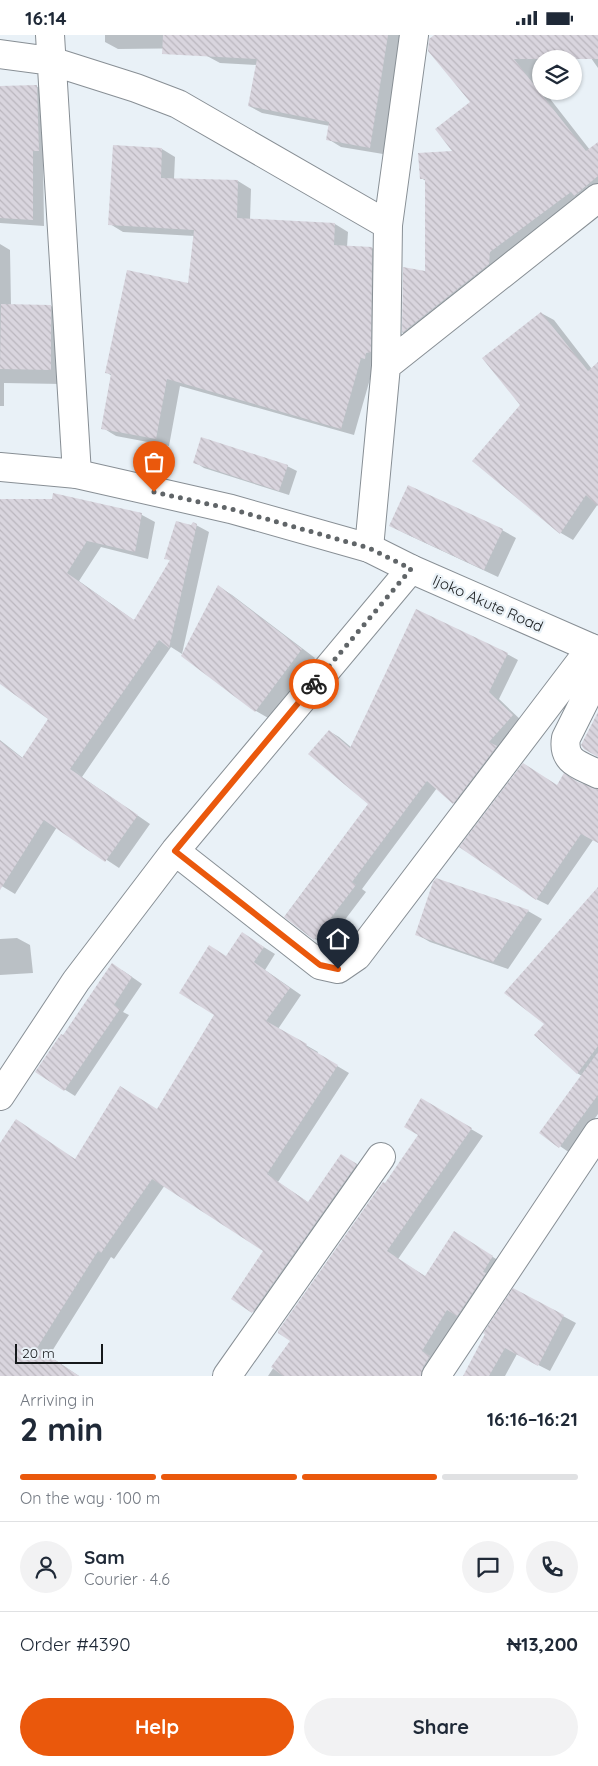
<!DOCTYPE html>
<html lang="en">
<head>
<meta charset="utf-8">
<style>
	body { margin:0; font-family:Quicksand,sans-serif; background:#f2f2f3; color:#1f2937; height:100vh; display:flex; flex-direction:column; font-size:19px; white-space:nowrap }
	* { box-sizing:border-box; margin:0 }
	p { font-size:16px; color:#747a83 }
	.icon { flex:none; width:28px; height:28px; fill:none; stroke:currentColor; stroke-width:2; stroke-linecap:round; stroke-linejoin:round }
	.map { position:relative; height:1341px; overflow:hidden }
	.sheet { display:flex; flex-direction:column; background:#fff; flex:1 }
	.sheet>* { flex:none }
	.buttons { position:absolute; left:532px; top:15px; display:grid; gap:10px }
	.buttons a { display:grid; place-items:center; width:50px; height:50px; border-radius:50%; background:#fff; box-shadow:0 1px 4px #0004; font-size:25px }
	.scale { position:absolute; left:15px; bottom:12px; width:88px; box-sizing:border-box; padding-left:5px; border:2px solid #16191b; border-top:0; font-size:14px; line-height:18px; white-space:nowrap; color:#16191b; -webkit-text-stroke:4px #e9f1f7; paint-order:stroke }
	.pin { position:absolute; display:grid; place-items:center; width:42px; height:42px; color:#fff; margin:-51px -21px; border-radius:50% 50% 50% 0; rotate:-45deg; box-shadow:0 0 5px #0007 }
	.pin .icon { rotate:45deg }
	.courier { position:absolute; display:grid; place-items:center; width:50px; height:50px; margin:-25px; border:4px solid #ea580c; border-radius:50%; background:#fff; color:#222; box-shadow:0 1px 6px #0007 }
	.overview em { font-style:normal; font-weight:700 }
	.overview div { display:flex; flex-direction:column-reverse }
	.overview { display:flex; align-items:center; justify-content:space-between; height:85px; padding:0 20px }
	h1 { font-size:32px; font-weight:700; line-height:38px }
	.bar { display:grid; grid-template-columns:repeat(4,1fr); gap:8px 5px; align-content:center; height:60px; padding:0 20px }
	.bar i { height:6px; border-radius:4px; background:#e0e1e3 }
	.bar .current { background:#ea580c }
	.bar p { grid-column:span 4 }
	.line { display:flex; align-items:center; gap:12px; padding:0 20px; border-top:1px solid #e0e1e3 }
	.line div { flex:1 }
	.round { display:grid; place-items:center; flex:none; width:52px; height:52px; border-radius:26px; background:#f2f2f3 }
	.button { display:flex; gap:10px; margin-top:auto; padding:10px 20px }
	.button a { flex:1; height:58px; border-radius:30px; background:#ea580c; color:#fff; font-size:20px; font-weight:700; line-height:58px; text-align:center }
	.button a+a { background:#f2f2f3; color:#1f2937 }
	.status { display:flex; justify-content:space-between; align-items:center; height:35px; padding:0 25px; background:#fff; direction:ltr }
	.status svg { height:14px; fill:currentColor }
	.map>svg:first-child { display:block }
</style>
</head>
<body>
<div class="status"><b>16:14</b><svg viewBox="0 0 49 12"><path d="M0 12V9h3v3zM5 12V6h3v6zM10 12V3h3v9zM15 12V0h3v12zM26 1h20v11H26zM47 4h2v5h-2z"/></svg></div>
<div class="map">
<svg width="598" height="1341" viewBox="0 0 598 1341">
	<defs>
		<pattern id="building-back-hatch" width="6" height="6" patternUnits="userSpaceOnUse" patternTransform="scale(1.25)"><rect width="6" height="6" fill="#d9d5de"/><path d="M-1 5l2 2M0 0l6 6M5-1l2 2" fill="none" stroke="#bab6be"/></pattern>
	</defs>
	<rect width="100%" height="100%" fill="#e9f1f7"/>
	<path fill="#0003" d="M105 0H402L383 119 341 112 328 104 330 91 262 78 249 71 257 30 220 28 207 21V13L118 14 105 7Z
		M436 0H598V33L584 13 541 24V44L537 47 541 52V56H544L590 115 598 108V155L581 163 500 223 499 235 413 303 403 298 404 233 426 237V146L421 143 455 117 472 68Z
		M36 51 47 57 50 121 43 122 44 191 0 188V52Z
		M162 114 175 122 174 144 238 146 251 154 250 185 335 189 348 197 347 212 372 213 385 221 374 330 354 400 180 351 169 411 116 401 103 393 112 341 106 337 189 250 195 201 123 197 110 189Z
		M0 209 10 215 11 270 51 271 61 277V349L4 348V371H0Z
		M541 278 554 285 598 342V469L573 505 561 498 474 426 522 370Z
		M195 427 287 431 297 436 289 460 204 433Z
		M54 459 142 480 155 487 148 524 101 512 79 546 135 586 171 526 166 523 192 491 196 490 209 497 182 619 171 612 82 742 150 789 119 833 57 792 15 859 0 850V705L24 724 50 684 0 648V465H53Z
		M390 490 502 495 516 503 498 542 404 498Z
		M219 552 232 560 315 623 270 684 256 676Z
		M507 619 518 625 499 664 523 687 464 774 454 768 437 753 362 854 366 857 325 911 315 904 285 881 369 769 329 696 339 702 352 713Z
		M558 751 598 755V807L593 805 548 870 536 864Z
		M437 844 528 876 542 884 508 934 430 907 416 899Z
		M598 854V1079L570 1118 541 1098 582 1041 577 1038 546 989Z
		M243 899 275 919 265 935 301 960 278 994 318 1017 317 1019 349 1038 278 1147 309 1168 353 1127 368 1137 265 1284 232 1263 265 1216 165 1150 114 1224 111 1222 49 1321 79 1341H0V1110L76 1125 158 1075 215 979 227 922Z
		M17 903 30 910 33 938 0 940V904Z
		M122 935 142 949 123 977 129 980 75 1061 37 1037 63 1002Z
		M421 1065 483 1101 398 1224 426 1242 466 1205 504 1229 470 1287 459 1281 433 1324 435 1341H268L292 1305 385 1150 420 1100Z
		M514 1255 576 1288 550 1336 517 1319 505 1341H465Z"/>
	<path fill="url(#building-back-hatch)" d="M163 0H388L370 113 326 105 329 87 248 71 257 24 162 19Z
		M434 0H598V24H514L586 116 598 107V141L574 161 571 157 490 217 489 229 402 298 403 232 425 236V144H420L418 118 452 116 435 94 470 67 428 16 429 4Z
		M37 50 39 116H33V185L0 183V51Z
		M113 110 162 113 161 143 238 145 237 183 335 188 334 210 372 212 371 317 366 318 365 324 361 323 341 394 167 344 156 404 101 394 111 339 105 338 127 235 188 248 194 195 108 190Z
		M1 269 51 270V335L0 334Z
		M541 277 588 336 598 327V471L586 460 560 499 472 426 520 370 482 323Z
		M201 402 288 430 279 456 193 428Z
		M408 450 503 494 484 535 389 491Z
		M53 458 142 478 135 517 87 506 67 538 134 585 170 525 164 524 176 486 191 490 193 487 197 489 169 613 159 605 70 734 138 780 105 827 44 785 0 855V706L22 723 48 684 0 649V464H52Z
		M218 550 302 614 255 677 181 621Z
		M416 574 508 618 489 657 513 680 489 707 497 711 453 769 427 746 352 847 356 850 314 905 284 882 368 769 308 719 329 695 350 713Z
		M598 677V722L584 714 581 710Z
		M523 728 557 750 564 738 578 747 598 754V808L581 799 536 865 459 812Z
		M436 843 529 875 493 927 415 900 433 847Z
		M598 852V1011L577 1039 534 1000 544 989 504 958Z
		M242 897 264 912 254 927 290 953 266 986 307 1009 306 1011 338 1030 267 1139 308 1167 341 1119 357 1129 252 1278 231 1264 263 1216 152 1144 101 1218 98 1216 37 1313 79 1341H0V1108L16 1084 75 1124 120 1051 157 1074 214 980 179 958 209 910 226 921Z
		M112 928 132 942 114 970 120 974 64 1056 35 1037 61 999 63 1000Z
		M598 1017V1060L559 1113 539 1098Z
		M421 1063 472 1093 387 1216 425 1241 454 1196 493 1221 483 1237 486 1238 457 1281 447 1275 422 1316 430 1321 423 1332 421 1341H283L271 1332 290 1306 278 1298V1296L383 1147 385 1148 418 1100 404 1092Z
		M513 1253 564 1280 538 1331 505 1313 489 1341H463L485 1299 483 1298Z"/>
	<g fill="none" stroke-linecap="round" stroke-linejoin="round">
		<defs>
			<path id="minor" d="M50 0 77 439
				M0 19 51 26 136 53 178 69 388 190
				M386 331 598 163
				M369 513 386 331 388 190 414 0
				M598 639 566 703C562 727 580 730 598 739
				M175 816 320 930 338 934 357 921 591 613
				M0 1061 76 946 175 816 411 534
				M227 1341 381 1122
				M436 1341 598 1098"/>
			<path id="major" d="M0 432 77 439 231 474 369 513 411 534 598 616"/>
		</defs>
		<use href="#minor" stroke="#888f95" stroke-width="30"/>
		<use href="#major" stroke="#888f95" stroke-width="30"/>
		<use href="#minor" stroke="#fff" stroke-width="28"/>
		<use href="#major" stroke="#fff" stroke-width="28"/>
	</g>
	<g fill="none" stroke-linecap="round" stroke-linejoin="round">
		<path stroke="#606568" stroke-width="5" stroke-dasharray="0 9" d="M154 457 231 474 369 513 411 534 314 649"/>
		<path stroke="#ea580c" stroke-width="6" d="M314 649 175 816 320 930 338 934"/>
	</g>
	<g text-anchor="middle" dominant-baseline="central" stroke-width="4.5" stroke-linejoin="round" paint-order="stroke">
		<g font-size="15" fill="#16191b" stroke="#e9f1f7">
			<text transform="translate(488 568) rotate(24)">Ijoko Akute Road</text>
		</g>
	</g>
</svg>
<div class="buttons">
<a><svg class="icon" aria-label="layers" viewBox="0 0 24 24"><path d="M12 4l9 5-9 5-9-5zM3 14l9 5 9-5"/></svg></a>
</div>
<div class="scale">20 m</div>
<div class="pin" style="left:154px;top:457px;background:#ea580c"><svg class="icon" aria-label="bag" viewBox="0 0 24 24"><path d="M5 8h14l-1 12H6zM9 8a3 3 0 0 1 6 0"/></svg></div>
<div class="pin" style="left:338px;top:934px;background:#1f2937"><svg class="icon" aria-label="home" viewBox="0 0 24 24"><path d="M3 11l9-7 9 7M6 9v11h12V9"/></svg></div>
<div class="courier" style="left:314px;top:649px"><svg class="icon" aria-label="bike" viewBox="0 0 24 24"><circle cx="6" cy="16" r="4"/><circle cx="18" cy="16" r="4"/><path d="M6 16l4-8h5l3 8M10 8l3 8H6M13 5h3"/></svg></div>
</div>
<section class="sheet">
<div class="overview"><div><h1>2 min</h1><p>Arriving in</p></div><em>16:16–16:21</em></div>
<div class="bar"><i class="current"></i><i class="current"></i><i class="current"></i><i></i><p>On the way · 100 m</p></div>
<div class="line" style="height:90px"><a class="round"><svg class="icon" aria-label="person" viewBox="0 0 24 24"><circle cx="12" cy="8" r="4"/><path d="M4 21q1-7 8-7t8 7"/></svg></a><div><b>Sam</b><p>Courier · 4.6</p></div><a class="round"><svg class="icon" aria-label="chat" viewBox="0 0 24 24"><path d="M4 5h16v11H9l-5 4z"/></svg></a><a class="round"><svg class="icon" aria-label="phone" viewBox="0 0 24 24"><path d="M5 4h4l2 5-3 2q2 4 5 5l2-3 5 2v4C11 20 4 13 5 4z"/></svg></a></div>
<div class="line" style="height:65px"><div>Order #4390</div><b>₦13,200</b></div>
<div class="button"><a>Help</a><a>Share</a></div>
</section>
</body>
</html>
